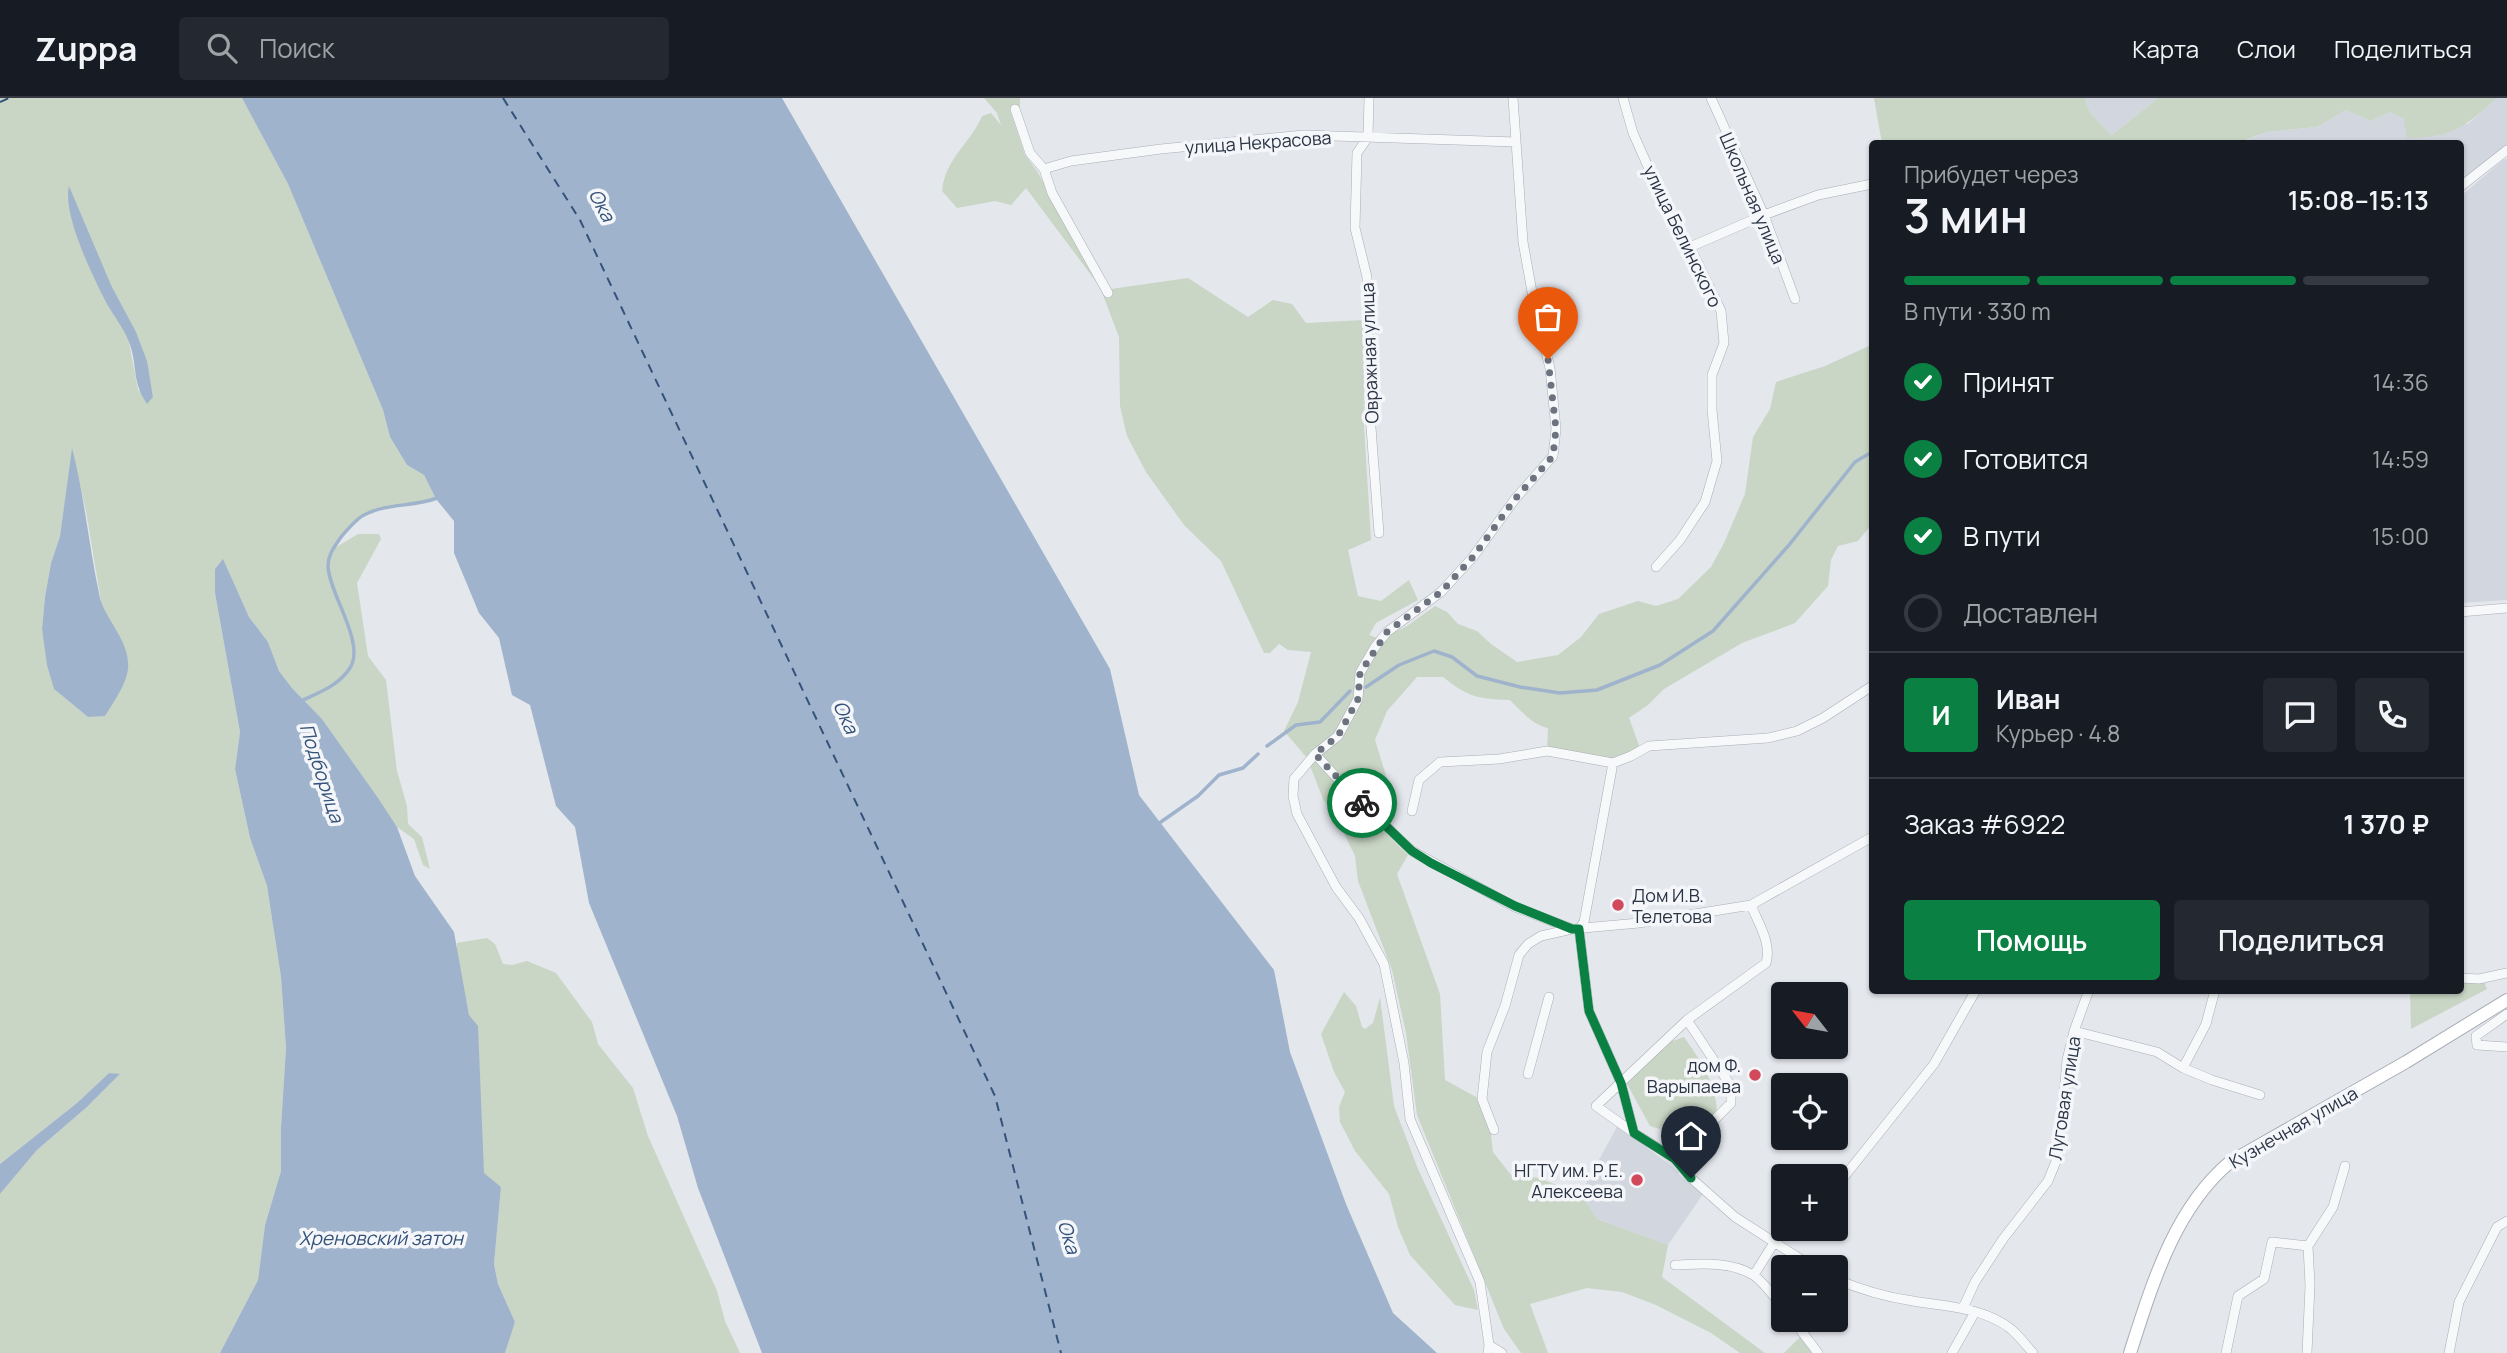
<!DOCTYPE html>
<html lang="ru">
<head>
<meta charset="utf-8">
<style>
	body { margin:0; font-family:Manrope,sans-serif; background:#242831; color:#f1f3f6; height:100vh; display:flex; flex-direction:column; font-size:26px; white-space:nowrap }
	* { box-sizing:border-box; margin:0 }
	p { font-size:23px; color:#9ea1a6 }
	.icon { flex:none; width:38px; height:38px; fill:none; stroke:currentColor; stroke-width:2; stroke-linecap:round; stroke-linejoin:round }
	.map { position:relative; flex:1; overflow:hidden }
	.details { position:absolute; left:1869px; top:42px; width:595px; height:854px; display:flex; flex-direction:column; background:#171b24; border-radius:7px; box-shadow:0 2px 5px #0004 }
	.details>* { flex:none }
	.needle { width:46px; rotate:301deg }
	.buttons { position:absolute; left:1771px; top:884px; display:grid; gap:14px }
	.buttons a { display:grid; place-items:center; width:77px; height:77px; border-radius:7px; background:#171b24; box-shadow:0 2px 5px #0004; font-size:35px }
	.pin { position:absolute; display:grid; place-items:center; width:60px; height:60px; color:#fff; margin:-72px -30px; border-radius:50% 50% 50% 0; rotate:-45deg; box-shadow:0 0 7px #0007 }
	.pin .icon { rotate:45deg }
	.courier { position:absolute; display:grid; place-items:center; width:70px; height:70px; margin:-35px; border:5px solid #0b8043; border-radius:50%; background:#fff; color:#222; box-shadow:0 2px 9px #0007 }
	.head em { font-style:normal; font-weight:600 }
	.head div { display:flex; flex-direction:column-reverse }
	.head { display:flex; align-items:center; justify-content:space-between; height:119px; padding:0 35px }
	h1 { font-size:46px; font-weight:600; line-height:52px }
	.bar { display:grid; grid-template-columns:repeat(4,1fr); gap:10px 7px; align-content:center; height:84px; padding:0 35px }
	.bar i { height:9px; border-radius:5px; background:#363941 }
	.bar .active { background:#0b8043 }
	.bar p { grid-column:span 4 }
	.line { display:flex; align-items:center; gap:18px; padding:0 35px; border-top:2px solid #363941 }
	.line div { flex:1 }
	.round { display:grid; place-items:center; flex:none; width:74px; height:74px; border-radius:7px; background:#242831 }
	ol { padding:0 35px; list-style:none }
	li { display:flex; align-items:center; gap:21px; height:77px }
	li p { margin-inline-start:auto }
	li .icon { padding:7px; border-radius:50%; background:#0b8043; color:#fff; stroke-width:4 }
	li:last-child { color:#9ea1a6 }
	li i { width:38px; height:38px; border:4px solid #363941; border-radius:50% }
	.action { display:flex; gap:14px; margin-top:auto; padding:14px 35px }
	.action a { flex:1; height:80px; border-radius:7px; background:#0b8043; color:#fff; font-size:28px; font-weight:600; line-height:80px; text-align:center }
	.action a+a { background:#242831; color:#f1f3f6 }
	header { display:flex; align-items:center; gap:42px; box-sizing:border-box; height:98px; padding:0 35px; background:#171b24; border-bottom:2px solid #363941 }
	header strong { font-size:33px }
	nav { display:flex; gap:38px; margin-inline-start:auto; font-size:24px }
	.search { width:490px; height:63px; background:#242831; display:flex; align-items:center; gap:18px; box-sizing:border-box; padding:0 24px; border-radius:7px; color:#9ea1a6; font-size:26px }
	.map>svg:first-child { display:block }
</style>
</head>
<body>
<header>
<strong>Zuppa</strong>
<div class="search"><svg class="icon" aria-label="search" viewBox="0 0 24 24"><circle cx="10" cy="10" r="6"/><path d="M15 15l6 6"/></svg>Поиск</div>
<nav><a>Карта</a><a>Слои</a><a>Поделиться</a></nav>
</header>
<div class="map">
<svg width="2507" height="1255" viewBox="0 0 2507 1255">
	<rect width="100%" height="100%" fill="#e4e7ec"/>
	<path fill="#d2d6de" d="M2085 0H2158L2112 37 2090 15Z
		M2497 0H2507V49L2461 86 2460 46H2238L2266 34 2317 29 2346 12 2371 23 2390 14 2404 21 2468 26Z
		M2507 61V502L2461 505V98L2503 62Z
		M1618 1027 1679 1074 1678 1076 1703 1096 1668 1147 1597 1121 1583 1099V1091Z"/>
	<path fill="#c9d6c5" fill-rule="evenodd" d="M0 0H242L288 86 383 312 390 339 407 367 424 377 436 401C415 407 380 407 363 417 351 425 341 440 333 451L358 436H379L381 441 357 485 368 558 386 582 397 673 407 708 408 726 422 739 430 771 423 767 414 741 397 729 322 621 292 590 279 573 268 544 249 519 223 462 215 495 240 634 235 671 250 740 267 788 281 879 286 950 281 1029V1073L265 1127 258 1182 220 1255H0V1096L37 1052 87 1009 119 977 109 975 77 1005 0 1066ZM111 187C133 229 145 252 153 299L138 292 129 244ZM72 352 86 413 101 503 88 619 54 591 42 531 45 499 51 465 60 438Z
		M984 0H1020V9L1010 12 1025 57 1037 73 1104 192 1188 180 1248 219 1273 202 1292 206 1306 225 1363 222 1364 328 1371 442 1348 452 1358 498 1381 503 1409 482 1418 502 1376 525 1369 537 1380 541 1407 528 1435 508 1447 514 1458 526 1477 533 1491 546 1517 564 1558 557 1581 539 1599 516 1638 503 1656 508 1678 501 1711 469 1724 445 1745 396 1753 339 1770 311 1776 284 1825 268 1869 248 1872 243V426L1858 443 1838 448 1831 462 1828 488 1795 525 1742 545 1664 591 1648 607 1629 620 1640 650 1612 662 1547 651 1548 630C1533 627 1521 613 1510 602 1478 601 1468 599 1443 579H1417L1387 613 1375 642 1388 684 1369 719 1408 757 1397 776 1440 896 1445 982 1478 1000 1491 1036 1493 1054 1511 1077 1540 1080 1583 1099 1597 1121 1668 1147 1662 1179 1765 1255H1740L1711 1235 1656 1207 1622 1194 1587 1190 1530 1206 1548 1255H1521L1504 1231 1417 1017 1406 935 1392 872 1358 783 1355 758 1335 717 1323 701 1307 660 1284 633 1298 604 1311 554 1288 552 1279 546 1270 555H1264L1221 463 1184 427 1146 374 1127 338 1120 308 1119 239 1100 189 1026 90 1011 107 995 103 957 110 942 93C945 60 971 45 982 18L991 15 1001 27 997 15Z
		M1874 0H2085L2090 15 2112 37 2158 0H2497C2465 29 2451 40 2407 40L2404 21 2390 14 2371 23 2346 12 2317 29 2266 34 2238 45 1884 46 1881 40Z
		M487 840 495 846 503 866 512 867 527 863 556 875 592 924 598 946 633 990 648 1038 717 1193 725 1223 740 1255H505L515 1224 498 1186 494 1166 501 1089 484 1076 469 917 457 856V845Z
		M2461 883 2484 884 2487 891 2411 931 2410 893 2460 892Z
		M1344 894 1356 908 1362 929 1365 931 1373 925 1380 899 1394 1008 1418 1071 1474 1192 1478 1212 1455 1207 1410 1157 1398 1129 1389 1096 1355 1053 1340 1024 1339 1009 1345 994 1334 974 1321 936Z
		M1684 939C1700 962 1715 983 1717 1012L1692 1041 1650 1028 1626 984 1664 946Z
		M1801 1238 1814 1255H1784Z"/>
	<path fill="#9fb4cc" d="M242 0H782L1110 571 1139 697 1274 872 1290 954 1346 1106 1393 1215 1437 1255H762L698 1090 677 1018 589 805 575 729 556 708 530 607 512 597 499 540 479 515 454 455V423L436 401 424 377 407 367 390 339 383 312 288 86Z
		M69 88 111 187 136 234 147 263 153 299 147 306C131 282 138 267 129 244 124 231 114 218 107 206 93 179 62 116 69 88Z
		M72 350C85 400 89 450 100 500 106 522 126 539 128 564 130 582 114 603 105 618L88 619 54 591 47 567 42 531 45 499 51 465 60 438Z
		M223 461 249 519 268 544 279 573 292 590 322 621 378 700 397 729 415 778 454 834 469 917 478 928 484 1075 501 1089 494 1166 498 1186 515 1224 505 1255H220L258 1182 265 1127 281 1073V1029L286 950 281 879 267 788 250 740 235 671 240 634 215 495V471Z
		M109 975 120 976 87 1009 37 1052 0 1096V1066L77 1005Z"/>
	<g fill="none" stroke-linecap="round" stroke-linejoin="round">
		<path stroke="#9fb4cc" stroke-width="3.5" d="M1366 589 1399 567 1434 553 1452 559 1477 578 1520 589 1560 595 1597 592 1660 567 1713 533 1789 447 1855 364 1872 354
			M301 603C320 594 338 588 350 570 366 545 329 496 328 468 328 456 335 448 341 439 347 432 356 421 364 417 386 405 414 409 437 400
			M1267 648 1296 627 1320 624 1350 593
			M1158 726 1198 698 1219 677 1243 670 1258 656"/>
		<path stroke="#34527a" stroke-width="2" stroke-dasharray="9 7" stroke-linecap="butt" d="M503 0 580 122 995 998 1061 1255
			M0 4 9 0"/>
		<defs>
			<path id="minor" d="M1369 0 1368 39 1357 55 1355 130 1367 179 1369 303 1379 435
				M1623 0 1633 35 1671 120 1690 149 1721 213 1724 245 1712 277V312L1717 363 1705 404 1680 442 1656 469
				M1711 0 1764 117 1795 201
				M1015 11 1030 55 1044 71 1052 95 1108 195
				M1044 71 1071 63 1161 51 1304 37 1516 44
				M2460 89 2507 52
				M1690 149 1764 117 1818 97 1872 86
				M2460 514 2507 510
				M1315 656 1347 691 1412 753 1515 809 1572 831
				M1613 665 1584 824 1579 831 1589 913 1621 985 1634 1035 1676 1061 1691 1080 1735 1119 1813 1169
				M1412 713 1419 682 1440 664 1499 661 1547 653 1613 665 1631 658 1649 648 1768 640 1797 633 1823 620 1872 588
				M2460 880 2479 881 2507 875
				M2507 916 2476 938 2477 947 2507 949
				M2074 933 2157 954 2183 970 2212 982 2260 997
				M2183 970 2206 926 2215 892
				M1528 976 1549 899
				M1494 1032 1482 1001 1487 954 1505 908 1519 857 1528 846 1541 838 1572 831 1639 825 1751 807 1872 739
				M1634 1035 1596 1008 1687 922 1766 865C1772 845 1758 825 1751 807
				M1676 1061 1731 1005V988L1687 922
				M1836 1089 1934 966 1976 892
				M1675 1167C1701 1166 1730 1163 1753 1177 1764 1184 1775 1200 1783 1210
				M1754 1177 1780 1135 1795 1130
				M1836 1181C1861 1192 1886 1199 1913 1203 1947 1209 1983 1209 2011 1231 2019 1238 2026 1247 2033 1255
				M1963 1210 1975 1184 2003 1141 2048 1083 2059 1056 2067 962 2074 933 2089 892
				M1793 1222 1818 1255
				M1489 1247 1502 1255
				M1488 1255 1489 1247 1480 1184 1410 1021 1404 965 1384 866 1359 820 1336 789 1297 716 1293 698 1294 681 1315 656 1338 638 1358 601 1360 575 1375 549 1387 534 1441 494 1473 459 1515 401 1553 358 1556 331 1550 270 1536 216 1523 144 1513 0
				M1952 1255 1975 1214
				M2226 1255 2238 1198 2264 1181 2272 1144 2308 1148
				M2307 1255 2310 1187 2308 1148 2333 1109 2345 1068
				M2449 1255 2459 1204 2497 1129 2507 1123"/>
			<path id="secondary" d="M2130 1255C2152 1187 2174 1111 2230 1064L2406 964 2507 902"/>
		</defs>
		<use href="#minor" stroke="#a9aeb7" stroke-width="10"/>
		<use href="#secondary" stroke="#a9aeb7" stroke-width="14"/>
		<use href="#minor" stroke="#f7f8fa" stroke-width="9"/>
		<use href="#secondary" stroke="#fff" stroke-width="12"/>
	</g>
	<g fill="none" stroke-linecap="round" stroke-linejoin="round">
		<path stroke="#6c737f" stroke-width="7" stroke-dasharray="0 12.6" d="M1362 705 1315 656 1338 638 1358 601 1360 575 1387 534 1441 494 1473 459 1515 401 1553 358 1556 331 1548 261"/>
		<path stroke="#0b8043" stroke-width="9" d="M1362 705 1412 753 1431 765 1515 808 1572 831H1579L1589 913 1621 985 1634 1035 1675 1061 1691 1080"/>
	</g>
	<g fill="#d1495b" stroke="#f4f6f9" stroke-width="2.5">
		<circle cx="1618" cy="807" r="7"/>
		<circle cx="1755" cy="977" r="7"/>
		<circle cx="1637" cy="1082" r="7"/>
	</g>
	<g text-anchor="middle" dominant-baseline="central" stroke-width="7" stroke-linejoin="round" paint-order="stroke">
		<g font-size="18" fill="#2b3445" stroke="#f4f6f9">
			<text transform="translate(1258 44) rotate(-4)">улица Некрасова</text>
			<text transform="translate(1753 100) rotate(67)">Школьная улица</text>
			<text transform="translate(1683 138) rotate(64)">улица Белинского</text>
			<text transform="translate(1369 255) rotate(-92)">Овражная улица</text>
			<text transform="translate(2064 1000) rotate(-81)">Луговая улица</text>
			<text transform="translate(2293 1029) rotate(-30)">Кузнечная улица</text>
		</g>
		<g font-size="18" fill="#2b3445" stroke="#f4f6f9" text-anchor="end">
			<text x="1632" y="797" text-anchor="start">Дом И.В.<tspan x="1632" dy="21">Телетова</tspan></text>
			<text x="1741" y="967">дом Ф.<tspan x="1741" dy="21">Варыпаева</tspan></text>
			<text x="1623" y="1072">НГТУ им. Р.Е.<tspan x="1623" dy="21">Алексеева</tspan></text>
		</g>
		<g font-size="19" font-style="italic" fill="#34527a" stroke="#f4f6f9">
			<text transform="translate(602 107) rotate(62)">Ока</text>
			<text transform="translate(846 619) rotate(66)">Ока</text>
			<text transform="translate(322 675) rotate(72)">Подборица</text>
			<text transform="translate(1069 1139) rotate(73)">Ока</text>
			<text x="381" y="1140">Хреновский затон</text>
		</g>
	</g>
</svg>
<div class="buttons">
<a><svg class="needle" viewBox="-14 -14 28 28"><path d="M0-13l5 13h-10z" fill="#e53935"/><path d="M0 13l5-13h-10z" fill="#9ea1a6"/></svg></a>
<a><svg class="icon" aria-label="locate" viewBox="0 0 24 24"><circle cx="12" cy="12" r="6"/><path d="M12 2v4M12 18v4M2 12h4M18 12h4"/></svg></a>
<a>+</a>
<a>−</a>
</div>
<div class="pin" style="left:1548px;top:261px;background:#ea580c"><svg class="icon" aria-label="bag" viewBox="0 0 24 24"><path d="M5 8h14l-1 12H6zM9 8a3 3 0 0 1 6 0"/></svg></div>
<div class="pin" style="left:1691px;top:1080px;background:#1f2937"><svg class="icon" aria-label="home" viewBox="0 0 24 24"><path d="M3 11l9-7 9 7M6 9v11h12V9"/></svg></div>
<div class="courier" style="left:1362px;top:705px"><svg class="icon" aria-label="bike" viewBox="0 0 24 24"><circle cx="6" cy="16" r="4"/><circle cx="18" cy="16" r="4"/><path d="M6 16l4-8h5l3 8M10 8l3 8H6M13 5h3"/></svg></div>
<section class="details">
<div class="head"><div><h1>3 мин</h1><p>Прибудет через</p></div><em>15:08–15:13</em></div>
<div class="bar"><i class="active"></i><i class="active"></i><i class="active"></i><i></i><p>В пути · 330 m</p></div>
<ol>
<li><svg class="icon" aria-label="check" viewBox="0 0 24 24"><path d="M5 12l5 5 9-10"/></svg>Принят<p>14:36</p></li>
<li><svg class="icon" aria-label="check" viewBox="0 0 24 24"><path d="M5 12l5 5 9-10"/></svg>Готовится<p>14:59</p></li>
<li><svg class="icon" aria-label="check" viewBox="0 0 24 24"><path d="M5 12l5 5 9-10"/></svg>В пути<p>15:00</p></li>
<li><i></i>Доставлен</li>
</ol>
<div class="line" style="height:126px"><b class="round" style="background:#0b8043;color:#fff">И</b><div><b>Иван</b><p>Курьер · 4.8</p></div><a class="round"><svg class="icon" aria-label="chat" viewBox="0 0 24 24"><path d="M4 5h16v11H9l-5 4z"/></svg></a><a class="round"><svg class="icon" aria-label="phone" viewBox="0 0 24 24"><path d="M5 4h4l2 5-3 2q2 4 5 5l2-3 5 2v4C11 20 4 13 5 4z"/></svg></a></div>
<div class="line" style="height:91px"><div>Заказ #6922</div><b>1 370 ₽</b></div>
<div class="action"><a>Помощь</a><a>Поделиться</a></div>
</section>
</div>
</body>
</html>
